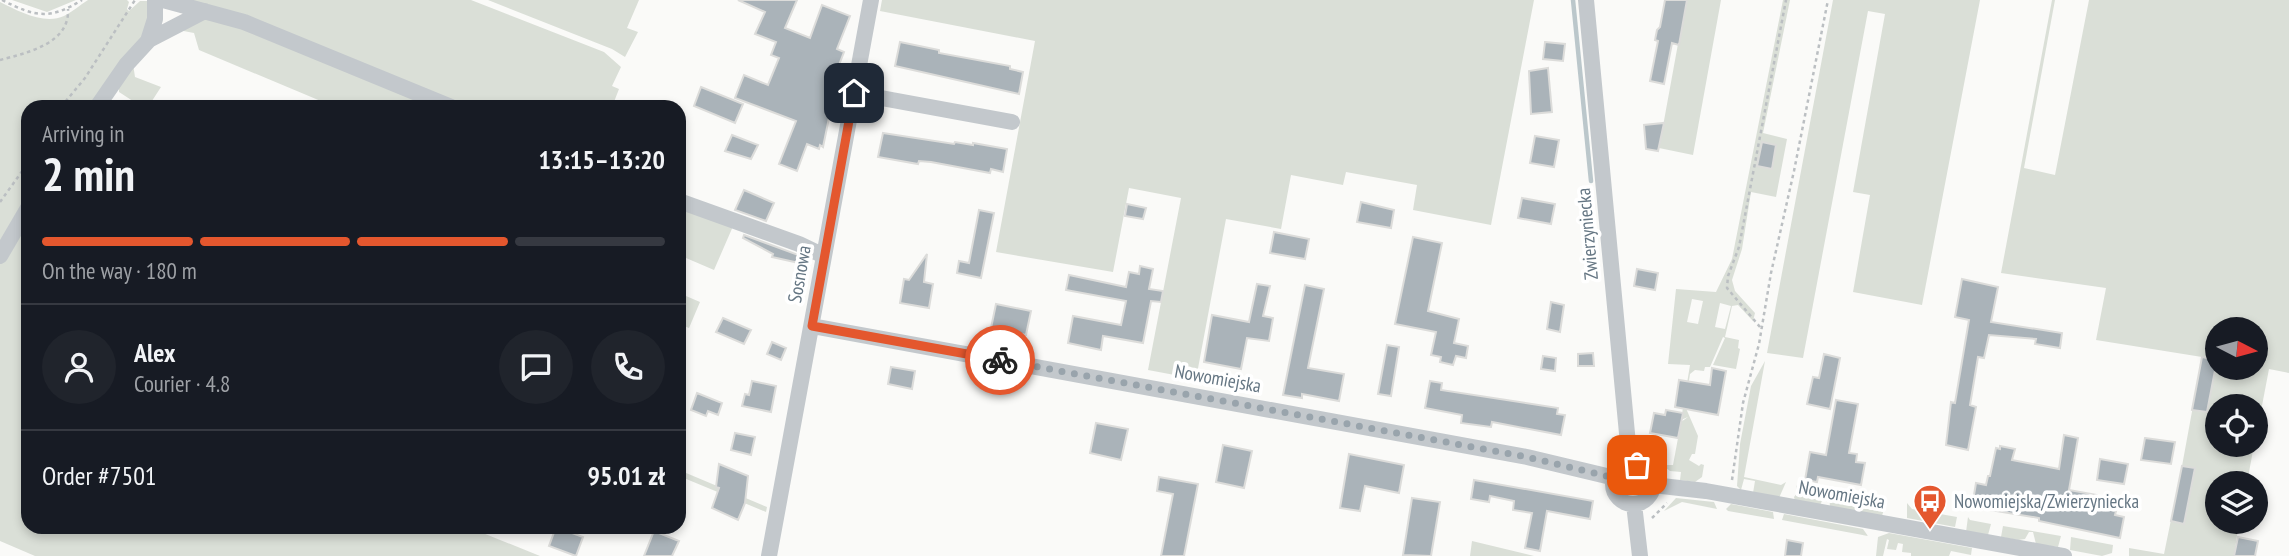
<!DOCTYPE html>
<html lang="en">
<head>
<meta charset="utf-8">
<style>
	body { margin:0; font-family:"PT Sans Narrow",sans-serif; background:#20242c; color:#f1f3f6; height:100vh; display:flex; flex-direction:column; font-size:26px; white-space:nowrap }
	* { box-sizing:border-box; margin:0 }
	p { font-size:23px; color:#9ea1a6 }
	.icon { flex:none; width:38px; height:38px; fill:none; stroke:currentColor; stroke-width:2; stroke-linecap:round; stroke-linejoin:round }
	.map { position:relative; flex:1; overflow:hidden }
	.sheet { position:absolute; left:21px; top:100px; width:665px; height:434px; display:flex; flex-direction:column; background:#171b24; border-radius:21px; box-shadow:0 4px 10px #0003 }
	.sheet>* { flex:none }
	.needle { width:46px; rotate:96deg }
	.tools { position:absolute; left:2205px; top:317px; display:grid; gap:14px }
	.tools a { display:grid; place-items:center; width:63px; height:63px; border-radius:50%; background:#171b24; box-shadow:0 4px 10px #0003; font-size:35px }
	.pin { position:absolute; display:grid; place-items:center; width:60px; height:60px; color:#fff; margin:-30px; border-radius:14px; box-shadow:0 4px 10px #0006 }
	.courier { position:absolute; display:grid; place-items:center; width:70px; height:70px; margin:-35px; border:5px solid #e4572e; border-radius:50%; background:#fff; color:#222; box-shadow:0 2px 9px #0007 }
	.head em { font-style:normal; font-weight:700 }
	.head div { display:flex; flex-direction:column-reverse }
	.head { display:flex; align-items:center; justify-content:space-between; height:119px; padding:0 21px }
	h1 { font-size:46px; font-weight:700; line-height:52px }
	.bar { display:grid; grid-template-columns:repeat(4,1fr); gap:10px 7px; align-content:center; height:84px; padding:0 21px }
	.bar i { height:9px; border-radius:5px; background:#363941 }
	.bar .current { background:#e4572e }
	.bar p { grid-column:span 4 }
	.line { display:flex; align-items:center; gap:18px; padding:0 21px; border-top:2px solid #363941 }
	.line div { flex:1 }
	.round { display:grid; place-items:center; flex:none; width:74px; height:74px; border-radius:37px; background:#20242c }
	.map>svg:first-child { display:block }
</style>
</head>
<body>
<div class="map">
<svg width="2289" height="556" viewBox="0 0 2289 556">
	<rect width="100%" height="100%" fill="#fafaf8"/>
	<path fill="#dadfd7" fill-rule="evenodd" d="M12 0H76L47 12Z
		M88 0H127L129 2 127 9 129 11 140 1H148L149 29 91 107H28V202L0 249V2C18 11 44 25 64 16 72 12 80 5 88 0Z
		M181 0H471L604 52 621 67 612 86 619 89 612 107H464L317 48Z
		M488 0H639L627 28 638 32 625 57 612 49Z
		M882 0H1534L1491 225 1413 210 1417 185 1346 172 1343 185 1291 175 1281 229 1226 219 1196 379 1148 370 1181 198 1129 188 1113 272 996 252 1035 41 880 11Z
		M1686 0H1721L1693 155 1659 148Z
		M1783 0H1790L1763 133 1787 139 1776 197 1751 192 1742 249 1732 280 1735 291 1755 313 1753 321 1738 305 1732 306 1725 337 1739 340 1738 348 1740 349 1736 369 1713 365 1725 338 1723 337 1710 367H1705L1704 371 1695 370 1690 374 1685 406 1698 436 1695 454H1692L1689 460 1699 466 1701 464 1704 465 1702 477 1695 482 1680 480 1681 472 1670 471 1662 465H1673L1681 422 1688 417 1681 420 1690 365 1668 364 1676 289 1716 292 1732 259ZM1692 299 1703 301 1698 324 1687 322ZM1720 303 1731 306 1725 329 1715 327Z
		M1833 0H1980L1922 305 1853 292 1870 195 1853 192 1885 14 1868 11 1803 358 1767 353Z
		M2052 0H2055L2024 168 2055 175 2089 0H2289V373L2269 369 2256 437V406H2217V444L2254 445 2247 483H2217V522H2239L2234 556H2129V548L2164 554 2182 466 2202 357 2096 340 2106 288 2001 273ZM2217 329H2256V368H2217Z
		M202 20H221L441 107H335L199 50 194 33 173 29Z
		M133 64 135 77 161 87 148 107 139 105 119 92V86Z
		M679 205 734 224 714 270 679 255Z
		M28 214V527H468L540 556H35L0 541V263Z
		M679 293 700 302 689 328 679 324Z
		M1765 361 1744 477 1781 485 1786 482 1779 498 1753 493 1755 481 1744 479 1741 490 1737 486 1740 444 1751 386Z
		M679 470 767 507 766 512 679 476Z
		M1796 485 1798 488 1819 492 1821 488 1835 491V495L1885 505 1886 502 1882 516 1830 507 1829 494 1826 493 1820 505 1795 501 1794 497 1797 493Z
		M1676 498 1714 502 1717 509 1682 502 1664 511Z
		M1907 503 1912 509 1957 517 1955 527 1907 518Z
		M1731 504 1773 512 1774 519 1728 511 1726 509Z
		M1784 514 1863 529 1868 536 1782 520Z
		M1968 517 1970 520 1991 524 1988 535 1966 532Z
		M2003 526 2061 536 2058 547 2036 544 2033 532H2029L2025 539 2018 540 2001 537Z
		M1889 533 1972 548 1971 555 1951 551 1949 556H1911V553L1902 552 1903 544 1898 543 1896 550 1887 549 1889 540 1887 539 1883 556H1876L1878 537Z
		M2071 537 2113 545 2112 553 2102 556 2070 550Z
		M1472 541 1534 556H1470Z"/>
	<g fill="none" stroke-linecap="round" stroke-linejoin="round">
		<path stroke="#bbc7cb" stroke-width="4.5" d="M1573 0 1591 181"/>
	</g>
	<path fill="#aab3b9" stroke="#dcdcda" stroke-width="2" d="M738 0H797L785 28 810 38 822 5 850 16 837 49 844 52 832 83 836 84 823 147 820 145 819 149 807 144 797 171 779 164 796 121 735 98 744 75 768 85 779 58 771 55 776 42 755 34 765 12Z
		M1665 0H1687L1679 45 1672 43 1664 84 1650 81 1658 41 1655 40 1657 30 1660 27Z
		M900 42 939 50V53L1010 66V69L1023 72 1019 94 895 66Z
		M1545 42 1565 44 1563 61 1543 59Z
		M1548 68 1552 112 1531 114 1529 71Z
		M701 87 743 104 735 123 694 106Z
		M1664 123 1658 151 1646 149 1644 125Z
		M883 133 954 144 955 142 973 145V143L1007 149 1003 172 991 169 990 173 931 162 919 161 918 164 878 157Z
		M732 135 758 145 751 159 725 151Z
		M1535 136 1559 140 1554 167 1530 163Z
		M1762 142 1776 145 1772 169 1757 166Z
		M744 190 774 203 766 221 735 210Z
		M1522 198 1555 204 1551 224 1518 218Z
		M1361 202 1394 210 1391 228 1357 222Z
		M1127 204 1146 208 1143 219 1125 216Z
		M979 210 994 213 981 278 957 273 959 261 969 263Z
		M1274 232 1309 239 1305 259 1270 253Z
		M744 235 801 256 799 263 772 257 773 254 743 238Z
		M1413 237 1442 243 1428 311 1459 319 1454 343 1468 346 1466 358 1456 356 1453 365 1440 362 1441 357 1431 355 1436 332 1395 324Z
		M927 254 924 282 933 284 929 308 900 303 904 279 909 280Z
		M1140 266 1153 269 1149 289 1163 291 1161 302 1151 301 1143 343 1103 336 1101 350 1068 343 1073 316 1121 325 1126 301 1066 290 1069 275 1126 287 1129 272 1139 274Z
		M1637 269 1658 273 1655 290 1634 286Z
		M1962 279 1998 287 1991 322 2062 333 2060 348 2035 344 2036 339 1989 335 1984 358 1978 357 1970 405 1976 407 1968 450 1946 445 1951 402 1955 403 1969 320 1955 317Z
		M1257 284 1270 286 1263 316 1273 318 1269 341 1247 338 1241 369 1204 362 1212 315 1249 322Z
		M1305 285 1324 289 1308 368 1344 374 1339 401 1302 394V398L1283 395Z
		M1551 302 1564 305 1560 332 1547 329Z
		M996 304 1031 311 1026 335 991 328Z
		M723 318 751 330 744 344 716 332Z
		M772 342 786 348 781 360 767 354Z
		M1387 345 1399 347 1391 396 1378 394Z
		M1593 353 1594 366H1578V354Z
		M1824 354 1840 358 1830 409 1807 404 1813 377 1819 378Z
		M1543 356 1556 358 1555 371 1541 369Z
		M2202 357 2217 360 2207 412 2192 410Z
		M891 367 915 371 912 389 888 384Z
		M1712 368 1726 371 1718 415 1675 407 1679 380 1710 385Z
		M752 381 776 386 771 412 742 406 745 394 749 395Z
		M1430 381 1442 383 1441 390 1558 408 1557 414 1565 415 1561 435 1492 422 1491 427 1461 423 1462 415 1425 408Z
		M697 393 722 403 718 415 708 411 706 416 691 410Z
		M1836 400 1858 404 1849 453 1857 454 1856 462 1865 463 1861 485 1818 477 1817 482 1805 480 1810 452 1826 455Z
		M1666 410 1683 413 1678 438 1650 433 1654 413 1665 415Z
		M1096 423 1128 429 1121 460 1090 453Z
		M735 433 755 437 751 455 731 450Z
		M2064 435 2078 438 2069 490 2097 495 2095 507 2116 511 2115 515 2124 517 2120 538 2039 521V518L1972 507 1976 483 1986 485 1988 476H1990L1996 448 2000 449V446L2015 449 2012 460 2059 469Z
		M2145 438 2175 442 2171 464 2141 460Z
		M1223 445 1252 451 1244 488 1216 482Z
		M1349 454 1404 465 1399 493 1365 486 1360 511 1340 508Z
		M2100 459 2128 464 2124 484 2097 480Z
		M719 464 748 476 745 503 738 520 712 508 719 488 716 487Z
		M2182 466 2195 468 2184 524 2171 521Z
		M1159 477 1198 484 1184 556H1161L1173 494 1157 491Z
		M1474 480 1593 501 1590 519 1547 511 1540 551 1525 548 1532 513 1513 510 1514 501 1490 496 1489 502 1471 499Z
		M1412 498 1440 502 1431 556 1403 555Z
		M556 527 583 537 576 556 549 546Z
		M654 531 679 541 672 556H644Z
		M2238 537 2258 541 2255 556H2234Z
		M1787 540 1803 543 1801 556H1785Z"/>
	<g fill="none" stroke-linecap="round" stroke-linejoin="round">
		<path stroke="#bbbfc2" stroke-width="2.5" stroke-dasharray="3.5 3.5" stroke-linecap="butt" d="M2 0C35 17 50 20 82 0
			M0 60C26 53 70 44 68 9
			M61 107 85 78 135 0
			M0 202 28 163
			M1760 327 1727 288 1728 276 1739 247 1786 0
			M1610 452V443
			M1646 455 1661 470
			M1732 480 1743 403 1759 344 1771 273 1794 171 1828 0
			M1652 518 1667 503"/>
		<path stroke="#c3c8cc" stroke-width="16" d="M163 0 244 22 451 107
			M1586 0 1630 465
			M148 41 155 19V0
			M854 93 1012 122
			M97 107 126 65 149 40 205 11
			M679 201 799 244 824 256
			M0 256 28 208
			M812 326 1527 457 1615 478
			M1613 484a20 20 0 1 1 40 0a20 20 0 1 1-40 0Z
			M1653 485 1706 491 2064 556
			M1634 504 1640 556
			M769 556 871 0"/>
	</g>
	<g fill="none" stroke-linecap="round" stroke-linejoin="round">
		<path stroke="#99a4ac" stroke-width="7" stroke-dasharray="0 12.6" d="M1000 360 1527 457 1615 478 1625 467 1637 465"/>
		<path stroke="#e4572e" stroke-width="9" d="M854 93 812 326 1000 360"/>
	</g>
	<defs>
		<symbol id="bus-pin" viewBox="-11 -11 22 30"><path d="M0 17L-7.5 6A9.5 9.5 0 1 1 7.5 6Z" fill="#e4572e" stroke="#fff"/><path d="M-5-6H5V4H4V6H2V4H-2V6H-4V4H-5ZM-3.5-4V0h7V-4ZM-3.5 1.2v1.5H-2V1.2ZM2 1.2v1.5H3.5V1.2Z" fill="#fff"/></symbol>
	</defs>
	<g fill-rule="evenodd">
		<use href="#bus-pin" x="1911" y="482" width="38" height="52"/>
	</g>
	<g text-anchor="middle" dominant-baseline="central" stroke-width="7" stroke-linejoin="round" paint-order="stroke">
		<g font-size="19" fill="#657683" stroke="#fff">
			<text transform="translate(1587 234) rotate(-95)">Zwierzyniecka</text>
			<text transform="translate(799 274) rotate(-80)">Sosnowa</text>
			<text transform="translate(1218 378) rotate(10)">Nowomiejska</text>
			<text transform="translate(1842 494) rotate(10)">Nowomiejska</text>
		</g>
		<g font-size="19" fill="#657683" stroke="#fff" text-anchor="start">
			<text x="1954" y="501">Nowomiejska/Zwierzyniecka</text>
		</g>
	</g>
</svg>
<div class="tools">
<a><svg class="needle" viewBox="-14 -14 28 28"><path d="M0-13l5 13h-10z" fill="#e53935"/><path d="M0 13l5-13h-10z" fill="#9ea1a6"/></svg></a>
<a><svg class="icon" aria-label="locate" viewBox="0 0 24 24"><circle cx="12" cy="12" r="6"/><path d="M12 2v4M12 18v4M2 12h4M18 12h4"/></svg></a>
<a><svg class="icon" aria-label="layers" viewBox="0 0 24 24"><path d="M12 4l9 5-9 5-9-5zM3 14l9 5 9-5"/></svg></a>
</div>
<div class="pin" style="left:1637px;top:465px;background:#ea580c"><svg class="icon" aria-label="bag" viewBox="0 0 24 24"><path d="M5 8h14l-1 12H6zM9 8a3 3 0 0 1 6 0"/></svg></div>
<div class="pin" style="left:854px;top:93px;background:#1f2937"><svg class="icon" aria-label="home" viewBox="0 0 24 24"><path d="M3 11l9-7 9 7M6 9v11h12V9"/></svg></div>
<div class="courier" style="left:1000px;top:360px"><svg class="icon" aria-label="bike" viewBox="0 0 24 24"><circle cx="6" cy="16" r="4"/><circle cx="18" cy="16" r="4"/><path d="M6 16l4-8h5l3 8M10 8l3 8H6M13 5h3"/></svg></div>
<section class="sheet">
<div class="head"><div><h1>2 min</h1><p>Arriving in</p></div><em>13:15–13:20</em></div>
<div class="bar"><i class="current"></i><i class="current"></i><i class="current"></i><i></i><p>On the way · 180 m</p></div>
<div class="line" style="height:126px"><a class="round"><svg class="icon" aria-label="person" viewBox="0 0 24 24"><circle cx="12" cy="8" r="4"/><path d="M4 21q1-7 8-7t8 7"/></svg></a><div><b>Alex</b><p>Courier · 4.8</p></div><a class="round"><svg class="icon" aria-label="chat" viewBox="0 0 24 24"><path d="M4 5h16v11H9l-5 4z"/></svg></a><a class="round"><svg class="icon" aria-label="phone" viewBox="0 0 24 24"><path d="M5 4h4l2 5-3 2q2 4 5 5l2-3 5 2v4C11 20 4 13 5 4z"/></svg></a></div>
<div class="line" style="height:91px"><div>Order #7501</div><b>95.01 zł</b></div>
</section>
</div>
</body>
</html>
